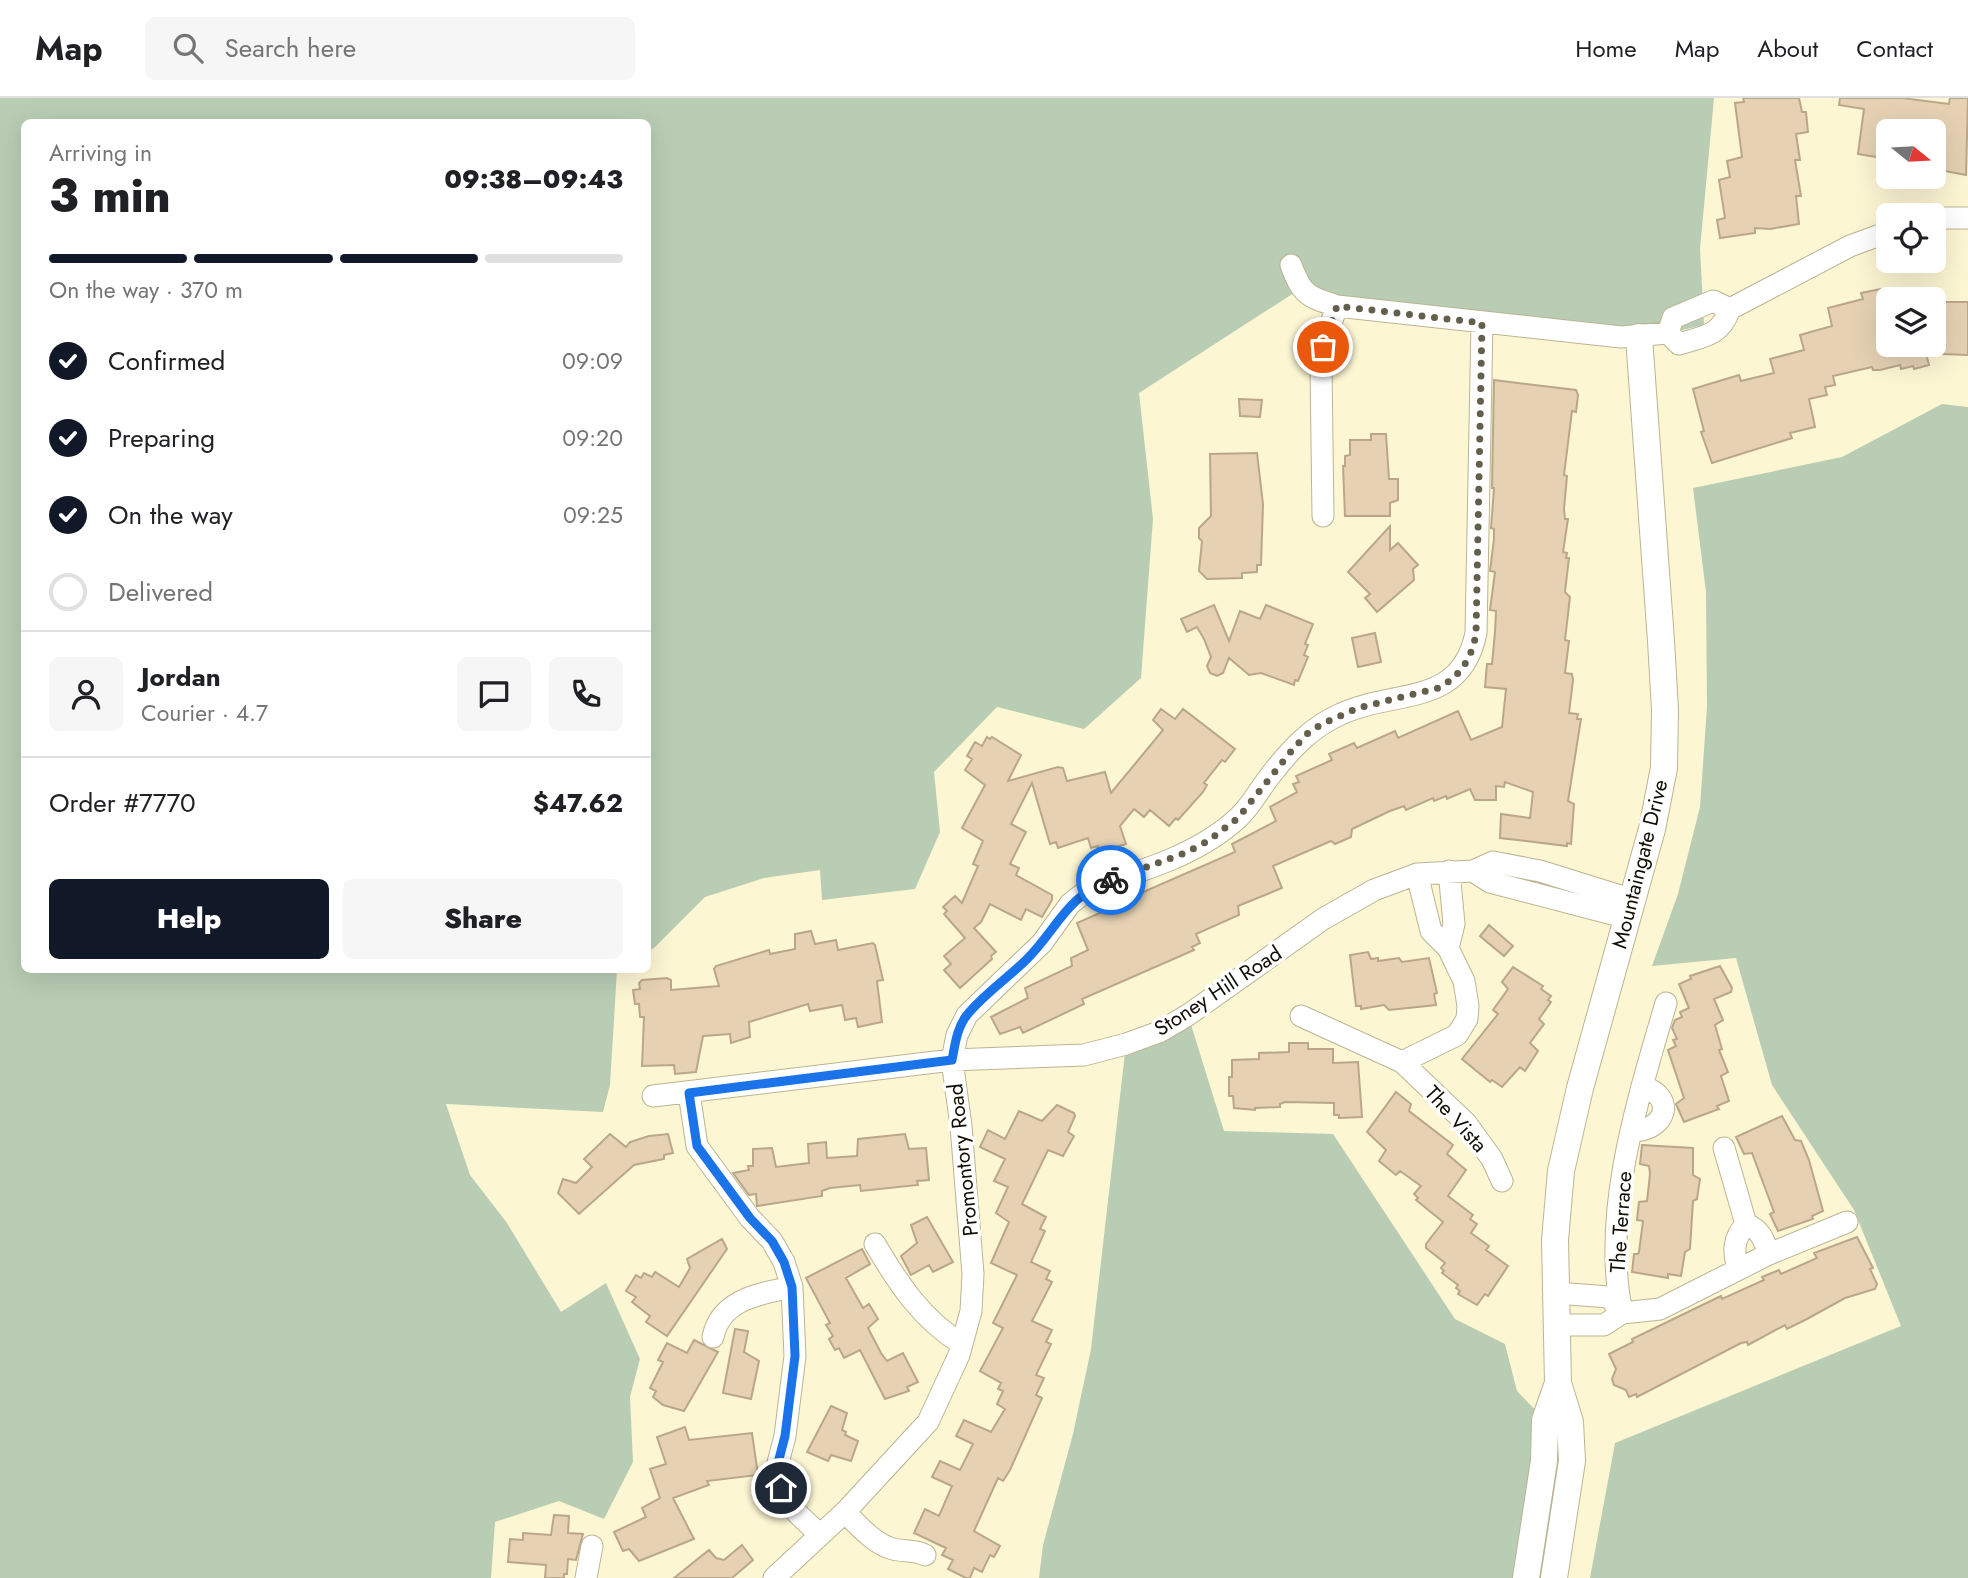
<!DOCTYPE html>
<html lang="en">
<head>
<meta charset="utf-8">
<style>
	body { margin:0; font-family:Jost,sans-serif; background:#f6f6f6; color:#202124; height:100vh; display:flex; flex-direction:column; font-size:26px; white-space:nowrap }
	* { box-sizing:border-box; margin:0 }
	p { font-size:23px; color:#757577 }
	.icon { flex:none; width:38px; height:38px; fill:none; stroke:currentColor; stroke-width:2; stroke-linecap:round; stroke-linejoin:round }
	.map { position:relative; flex:1; overflow:hidden }
	.drawer { position:absolute; left:21px; top:21px; width:630px; height:854px; display:flex; flex-direction:column; background:#fff; border-radius:10px; box-shadow:0 7px 28px #0002 }
	.drawer>* { flex:none }
	.needle { width:46px; rotate:108deg }
	.fabs { position:absolute; left:1876px; top:21px; display:grid; gap:14px }
	.fabs a { display:grid; place-items:center; width:70px; height:70px; border-radius:10px; background:#fff; box-shadow:0 7px 28px #0002; font-size:35px }
	.pin { position:absolute; display:grid; place-items:center; width:60px; height:60px; color:#fff; margin:-30px; border:4px solid #fff; border-radius:50%; box-shadow:0 2px 7px #0007 }
	.courier { position:absolute; display:grid; place-items:center; width:70px; height:70px; margin:-35px; border:5px solid #1a73e8; border-radius:50%; background:#fff; color:#222; box-shadow:0 2px 9px #0007 }
	.headline em { font-style:normal; font-weight:800 }
	.headline div { display:flex; flex-direction:column-reverse }
	.headline { display:flex; align-items:center; justify-content:space-between; height:119px; padding:0 28px }
	h1 { font-size:46px; font-weight:800; line-height:52px }
	.bar { display:grid; grid-template-columns:repeat(4,1fr); gap:10px 7px; align-content:center; height:84px; padding:0 28px }
	.bar i { height:9px; border-radius:5px; background:#e0e0e0 }
	.bar .on { background:#111827 }
	.bar p { grid-column:span 4 }
	.line { display:flex; align-items:center; gap:18px; padding:0 28px; border-top:2px solid #e0e0e0 }
	.line div { flex:1 }
	.round { display:grid; place-items:center; flex:none; width:74px; height:74px; border-radius:10px; background:#f6f6f6 }
	ol { padding:0 28px; list-style:none }
	li { display:flex; align-items:center; gap:21px; height:77px }
	li p { margin-inline-start:auto }
	li .icon { padding:7px; border-radius:50%; background:#111827; color:#fff; stroke-width:4 }
	li:last-child { color:#757577 }
	li i { width:38px; height:38px; border:4px solid #e0e0e0; border-radius:50% }
	.primary-button { display:flex; gap:14px; margin-top:auto; padding:14px 28px }
	.primary-button a { flex:1; height:80px; border-radius:10px; background:#111827; color:#fff; font-size:28px; font-weight:800; line-height:80px; text-align:center }
	.primary-button a+a { background:#f6f6f6; color:#202124 }
	header { display:flex; align-items:center; gap:42px; box-sizing:border-box; height:98px; padding:0 35px; background:#fff; border-bottom:2px solid #e0e0e0 }
	header strong { font-size:33px }
	nav { display:flex; gap:38px; margin-inline-start:auto; font-size:24px }
	.search { width:490px; height:63px; background:#f6f6f6; display:flex; align-items:center; gap:18px; box-sizing:border-box; padding:0 24px; border-radius:10px; color:#757577; font-size:26px }
	.map>svg:first-child { display:block }
</style>
</head>
<body>
<header>
<strong>Map</strong>
<div class="search"><svg class="icon" aria-label="search" viewBox="0 0 24 24"><circle cx="10" cy="10" r="6"/><path d="M15 15l6 6"/></svg>Search here</div>
<nav><a>Home</a><a>Map</a><a>About</a><a>Contact</a></nav>
</header>
<div class="map">
<svg width="1968" height="1480" viewBox="0 0 1968 1480">
	<rect width="100%" height="100%" fill="#fdf6d3"/>
	<path fill="#b8cdb4" d="M0 0H1714L1700 151 1704 227 1669 235 1482 225 1300 191 1139 295 1153 421 1141 580 1084 631 997 609 934 674 940 734 915 791 822 802 820 772 764 780 705 799 654 850 648 853V24H24V872H617L610 987 603 1014 446 1006 470 1077 507 1125 561 1214 606 1185 640 1261 630 1299 633 1364 604 1421 559 1403 495 1424 491 1480H0Z
		M1942 306 1968 309V1480H1590L1615 1345 1901 1228 1854 1112 1772 987 1736 860 1652 868 1678 796 1700 709 1707 609 1706 494 1693 390 1842 359Z
		M1188 917 1224 1033 1333 1036 1455 1221 1505 1246 1517 1293 1545 1322 1526 1480H1039L1043 1447 1073 1336 1091 1251 1126 946Z"/>
	<path fill="#e6d1b3" stroke="#baa789" stroke-width="2" d="M1743 0H1799L1802 14H1806L1808 34 1796 36 1800 62H1795L1801 98H1796L1799 126 1770 131 1755 130V135L1720 140 1717 122 1725 120 1719 82 1730 79 1727 63 1742 59 1735 5 1744 4Z
		M1840 0H1902L1949 6 1950 0H1968L1966 77 1934 71V33H1888V61L1858 56 1864 11 1839 7Z
		M1881 191 1883 199 1888 198V247H1924L1929 267 1914 271 1913 268 1901 271 1900 267 1880 272H1873L1872 269 1833 278 1835 287 1825 289 1827 297 1809 301 1815 329 1790 335 1792 340 1712 365 1701 334 1704 333 1693 291 1739 277 1741 283 1774 275 1770 261 1804 252 1800 237 1832 228 1828 210 1863 201 1861 195Z
		M1944 204H1968V257L1942 256Z
		M1494 282 1576 292 1578 297 1576 314 1572 313 1564 377 1567 378 1564 411 1565 421H1568L1563 454 1567 455 1566 460H1569L1565 494 1570 499 1565 542 1569 543 1565 575 1572 576 1573 582 1569 615 1578 616 1577 621H1581L1568 703 1574 706 1571 746 1567 745V748L1500 740 1501 716 1530 720 1533 694 1505 684 1504 689 1496 688V702H1475L1470 691 1447 701 1446 698 1434 703 1433 700 1406 712 1404 708 1390 713 1352 731 1351 739 1335 746 1331 743 1273 768 1282 790 1238 808 1239 817 1196 836 1200 845 1192 849 1194 852 1082 901 1084 906 1023 935 1020 929 1000 936 991 919 1028 900 1025 890 1072 868 1071 860 1088 852 1077 825 1109 811 1107 806 1130 795 1132 799 1235 754 1232 746 1276 723 1270 709 1297 694 1293 686 1299 684 1296 678 1332 662 1329 656 1354 645 1357 650 1395 633 1398 640 1458 613 1471 642 1502 629 1506 591 1485 589 1487 566H1492L1495 534 1496 513 1490 512 1495 474 1490 473 1494 441V431L1491 430 1494 390H1492Z
		M1239 301 1262 302 1260 319 1240 318Z
		M1371 336H1386L1389 381H1398V402L1390 405V418H1345L1343 368H1345V358L1350 357V342H1371Z
		M1257 355 1263 406 1261 467H1257V474L1242 475V480L1207 481 1199 473 1202 443 1199 440V430L1211 418 1210 356Z
		M1390 428V452L1398 445 1418 467 1413 471 1414 482 1377 514 1365 500 1370 496 1348 474Z
		M1214 507 1229 543 1240 513 1260 521 1266 507 1313 526 1305 546 1308 547 1304 557 1308 559 1298 583 1295 582 1294 587 1261 575 1249 577 1229 560 1223 575 1217 578 1210 575 1207 568 1211 559 1204 541 1197 529 1187 534 1181 521Z
		M1375 535 1381 564 1358 569 1352 540Z
		M1161 611 1175 621 1183 611 1235 651 1225 664 1222 662 1204 685 1207 687 1203 694 1178 722 1176 720 1169 728 1150 712 1144 719 1134 711 1120 728 1126 746 1100 754 1098 748 1091 750 1088 740 1058 750 1056 744 1050 746 1032 685 1011 726 1026 734 1010 766 1019 770 1016 777 1052 797V802L1042 819 1026 811 1021 822 990 806 981 824 974 830 996 854 991 858 992 861 960 890 944 872 951 866 944 858 965 840 944 816 947 813 943 809 955 798 962 805 978 768 973 766 983 743 962 730 985 687 965 672 972 661 967 658 975 644 982 648 987 639 990 641 992 639 1021 657 1008 683 1058 669 1063 670 1067 683 1105 674 1111 695 1163 632 1153 622Z
		M1489 827 1513 848 1504 858 1480 838Z
		M811 833 815 846 836 842 838 852 873 845 875 847 883 882 877 883 882 924 858 929 856 920 845 922 842 907 810 913 808 906 749 924 750 939 731 945 730 936 703 938 696 974 675 976 674 967 642 968 644 919H640L639 906H635L633 892 640 891 639 885 642 882 667 880 671 882V892L719 888 714 871 716 868 769 852 770 856 795 851V836Z
		M1368 854 1371 861 1378 860V863L1399 860 1402 864 1429 860 1437 895 1434 896 1436 907 1389 912 1384 907 1361 911V908H1356L1350 857Z
		M1720 868 1732 890 1731 894 1714 901 1723 922 1715 927 1722 951 1719 952 1728 974 1721 978 1729 1003 1717 1008 1719 1011 1684 1024 1676 1006 1684 1000 1668 952 1676 948 1673 942 1677 941 1672 930 1675 922 1682 919 1680 914 1689 910 1679 886 1691 881 1690 878Z
		M1513 869 1543 888 1541 891 1551 898 1548 902 1551 904 1539 921 1544 926 1530 945 1538 953 1525 973 1520 969 1502 989 1492 982 1490 984 1462 961 1498 916 1493 912 1508 891 1502 884Z
		M1289 945H1308V951H1333V965L1358 964 1362 1019 1339 1020V1017H1334V1005L1285 1004 1280 1006V1009L1255 1010V1012L1234 1010 1233 998H1229V979H1232V962L1259 961V955L1289 954Z
		M1396 994 1411 1006 1409 1013 1453 1047 1447 1056 1466 1072 1448 1098 1473 1117 1470 1121 1477 1126 1471 1135 1489 1148 1486 1152 1508 1168 1488 1198 1485 1196 1477 1207 1458 1196 1460 1193 1456 1190 1458 1187 1442 1175 1444 1173 1441 1170 1445 1165 1426 1150V1146L1443 1124 1416 1102 1418 1100 1414 1096 1421 1088 1400 1073 1396 1077 1379 1063 1386 1052 1367 1034Z
		M1057 1007 1074 1015 1075 1018 1068 1034 1074 1038 1063 1058 1048 1052 1022 1106 1046 1119 1040 1131 1045 1133 1031 1164 1050 1173 1046 1181 1052 1184 1032 1223 1052 1232 1046 1244 1051 1246 1036 1277 1044 1280 1036 1297 1042 1300 1010 1372 1003 1383 998 1380 974 1433 1000 1448 994 1459 990 1457 982 1474 974 1470 970 1480H966L948 1471 953 1462 942 1457 946 1450 914 1435 925 1411 939 1418 952 1388 932 1379 940 1363 960 1372 973 1346 956 1338 964 1322 991 1334 1005 1311 997 1306 1003 1293 998 1291 1001 1285 980 1273 1003 1230 993 1225 1017 1177 991 1165 1009 1124 996 1115 1008 1089 994 1083 1005 1061 980 1049 988 1032 1005 1041 1019 1013 1042 1023Z
		M1782 1018 1795 1042 1801 1043 1809 1062 1823 1113 1812 1118 1813 1121 1778 1133 1770 1116 1774 1114 1752 1055 1744 1056 1736 1039Z
		M610 1036 626 1049 630 1044 649 1038 668 1036 673 1055 664 1057V1061L634 1067 579 1116 558 1095 563 1081 576 1085 592 1069 584 1061Z
		M905 1036 909 1051 926 1050 929 1082 917 1083 918 1087 861 1093 860 1087 830 1090 822 1093V1098L757 1108 756 1096 749 1097 733 1075 749 1072 748 1068H753V1051L772 1050 776 1069 809 1065 808 1046 826 1044 827 1060 857 1058 858 1041Z
		M1642 1047 1693 1050V1077L1700 1081 1697 1101 1693 1103 1690 1151 1685 1154 1681 1178 1668 1176V1180L1632 1174 1634 1156H1638L1639 1154 1643 1123 1637 1122 1639 1104 1647 1103 1650 1076 1649 1068 1640 1066Z
		M927 1119 953 1164 933 1174 929 1167 911 1177 901 1158 917 1145 911 1127Z
		M1857 1139 1873 1170 1870 1171 1877 1186 1875 1191 1845 1200 1807 1221 1787 1231 1785 1227 1748 1247 1747 1244 1741 1245 1637 1299 1636 1296 1629 1299 1626 1292 1614 1287 1612 1281 1616 1271 1609 1256 1633 1244 1632 1241 1721 1198 1722 1201 1764 1182 1762 1179 1779 1172 1781 1176 1817 1160 1814 1155Z
		M722 1141 727 1151 667 1238 646 1224 650 1218 632 1204 636 1199 626 1193 636 1177 641 1180 644 1175 652 1179 655 1174 679 1189 690 1170 687 1161Z
		M862 1151 870 1166 846 1180 863 1210 869 1206 878 1221 868 1230 881 1255 887 1263 903 1255 918 1284 907 1289 909 1293 885 1301 860 1252 844 1260 839 1250 835 1252 829 1241 833 1238 826 1227 830 1225 806 1180Z
		M735 1231 748 1233 744 1254 759 1263 751 1301 723 1295Z
		M694 1242 718 1254 684 1313 663 1307 653 1299 656 1293 650 1290 663 1264 658 1262 667 1245 687 1255Z
		M831 1308 847 1315 842 1332 846 1334 845 1337 858 1343 851 1363 831 1357 828 1363 807 1354Z
		M685 1329 689 1342 752 1335 758 1377 707 1383 709 1387 673 1400 694 1441 639 1463 629 1451 623 1453 614 1434 646 1419 642 1410 660 1400 650 1371 666 1366 657 1339Z
		M554 1417 569 1418 568 1435 583 1436 576 1462 568 1461 567 1476H564V1480H545L546 1467 508 1464 510 1441 523 1442V1435L551 1437Z
		M742 1447 753 1462 732 1480H674L709 1452 716 1460 724 1462Z"/>
	<g fill="none" stroke-linecap="round" stroke-linejoin="round">
		<defs>
			<path id="minor" d="M1934 120H1968
				M1291 167C1302 197 1308 199 1337 208L1621 239 1668 235
				M1730 211 1713 203 1673 220 1668 235 1679 246C1705 238 1720 238 1730 211L1850 148 1888 134
				M1323 418 1321 269 1323 249 1337 208
				M1473 773 1490 784 1628 820
				M1448 850 1454 826 1449 773
				M1301 918 1402 964 1466 1025 1492 1061 1502 1083
				M1402 964 1457 937 1467 921 1468 908 1464 883 1448 850 1431 833 1417 776
				M689 995 697 1048 750 1120 772 1143 784 1164 792 1189 795 1258 785 1338 778 1365 781 1390 797 1415 819 1436
				M653 998 952 962 1084 957 1126 946 1159 934 1188 917 1323 821 1374 792 1417 776 1473 773 1493 764 1540 773 1633 802
				M1632 1033C1666 1033 1677 999 1642 988
				M1724 1050 1746 1126C1733 1141 1733 1153 1738 1171
				M1746 1126C1761 1132 1764 1142 1769 1156
				M875 1146C898 1185 922 1222 962 1246
				M1556 1195 1609 1199 1622 1215
				M1622 1215C1601 1115 1638 1001 1666 905
				M1557 1227H1604L1622 1215 1660 1211 1769 1156 1847 1124
				M713 1239C721 1201 759 1196 792 1189
				M845 1414C858 1427 874 1446 893 1451 904 1454 914 1451 925 1457
				M586 1480 592 1448
				M774 1480 845 1414 928 1324 959 1257 971 1213 973 1176 961 1028 952 962 957 937 967 917 1042 845 1070 806 1094 787C1144 773 1199 756 1238 720 1251 708 1259 692 1270 678 1290 652 1311 629 1341 616 1394 591 1461 610 1476 535L1482 225"/>
			<path id="tertiary" d="M1526 1480 1544 1363 1545 1322 1558 1285
				M1554 1480 1572 1363 1570 1324 1558 1285 1555 1142 1561 1073 1580 990 1652 731 1664 670 1665 612 1661 543 1639 239"/>
		</defs>
		<use href="#minor" stroke="#bbb493" stroke-width="23"/>
		<use href="#tertiary" stroke="#bbb493" stroke-width="28"/>
		<use href="#minor" stroke="#fff" stroke-width="21"/>
		<use href="#tertiary" stroke="#fff" stroke-width="26"/>
	</g>
	<g fill="none" stroke-linecap="round" stroke-linejoin="round">
		<path stroke="#645f4c" stroke-width="7" stroke-dasharray="0 12.6" d="M1111 782 1185 755 1208 743 1238 720 1293 651 1308 635 1322 626 1358 610 1438 590 1451 582 1463 570 1473 550 1476 536 1482 225 1337 208 1323 249"/>
		<path stroke="#1a73e8" stroke-width="9" d="M781 1390 778 1365 785 1338 795 1258 792 1189 784 1164 772 1143 750 1120 697 1048 689 995 952 962C955 947 957 929 967 917 984 896 1008 880 1027 861 1057 831 1067 797 1111 782"/>
	</g>
	<g text-anchor="middle" dominant-baseline="central" stroke-width="7" stroke-linejoin="round" paint-order="stroke">
		<g font-size="21" fill="#110e04" stroke="#fff">
			<text transform="translate(1640 766) rotate(-76)">Mountaingate Drive</text>
			<text transform="translate(1218 893) rotate(-33)">Stoney Hill Road</text>
			<text transform="translate(1456 1021) rotate(48)">The Vista</text>
			<text transform="translate(963 1062) rotate(-96)">Promontory Road</text>
			<text transform="translate(1621 1124) rotate(-86)">The Terrace</text>
		</g>
	</g>
</svg>
<div class="fabs">
<a><svg class="needle" viewBox="-14 -14 28 28"><path d="M0-13l5 13h-10z" fill="#e53935"/><path d="M0 13l5-13h-10z" fill="#757577"/></svg></a>
<a><svg class="icon" aria-label="locate" viewBox="0 0 24 24"><circle cx="12" cy="12" r="6"/><path d="M12 2v4M12 18v4M2 12h4M18 12h4"/></svg></a>
<a><svg class="icon" aria-label="layers" viewBox="0 0 24 24"><path d="M12 4l9 5-9 5-9-5zM3 14l9 5 9-5"/></svg></a>
</div>
<div class="pin" style="left:1323px;top:249px;background:#ea580c"><svg class="icon" aria-label="bag" viewBox="0 0 24 24"><path d="M5 8h14l-1 12H6zM9 8a3 3 0 0 1 6 0"/></svg></div>
<div class="pin" style="left:781px;top:1390px;background:#1f2937"><svg class="icon" aria-label="home" viewBox="0 0 24 24"><path d="M3 11l9-7 9 7M6 9v11h12V9"/></svg></div>
<div class="courier" style="left:1111px;top:782px"><svg class="icon" aria-label="bike" viewBox="0 0 24 24"><circle cx="6" cy="16" r="4"/><circle cx="18" cy="16" r="4"/><path d="M6 16l4-8h5l3 8M10 8l3 8H6M13 5h3"/></svg></div>
<section class="drawer">
<div class="headline"><div><h1>3 min</h1><p>Arriving in</p></div><em>09:38–09:43</em></div>
<div class="bar"><i class="on"></i><i class="on"></i><i class="on"></i><i></i><p>On the way · 370 m</p></div>
<ol>
<li><svg class="icon" aria-label="check" viewBox="0 0 24 24"><path d="M5 12l5 5 9-10"/></svg>Confirmed<p>09:09</p></li>
<li><svg class="icon" aria-label="check" viewBox="0 0 24 24"><path d="M5 12l5 5 9-10"/></svg>Preparing<p>09:20</p></li>
<li><svg class="icon" aria-label="check" viewBox="0 0 24 24"><path d="M5 12l5 5 9-10"/></svg>On the way<p>09:25</p></li>
<li><i></i>Delivered</li>
</ol>
<div class="line" style="height:126px"><a class="round"><svg class="icon" aria-label="person" viewBox="0 0 24 24"><circle cx="12" cy="8" r="4"/><path d="M4 21q1-7 8-7t8 7"/></svg></a><div><b>Jordan</b><p>Courier · 4.7</p></div><a class="round"><svg class="icon" aria-label="chat" viewBox="0 0 24 24"><path d="M4 5h16v11H9l-5 4z"/></svg></a><a class="round"><svg class="icon" aria-label="phone" viewBox="0 0 24 24"><path d="M5 4h4l2 5-3 2q2 4 5 5l2-3 5 2v4C11 20 4 13 5 4z"/></svg></a></div>
<div class="line" style="height:91px"><div>Order #7770</div><b>$47.62</b></div>
<div class="primary-button"><a>Help</a><a>Share</a></div>
</section>
</div>
</body>
</html>
